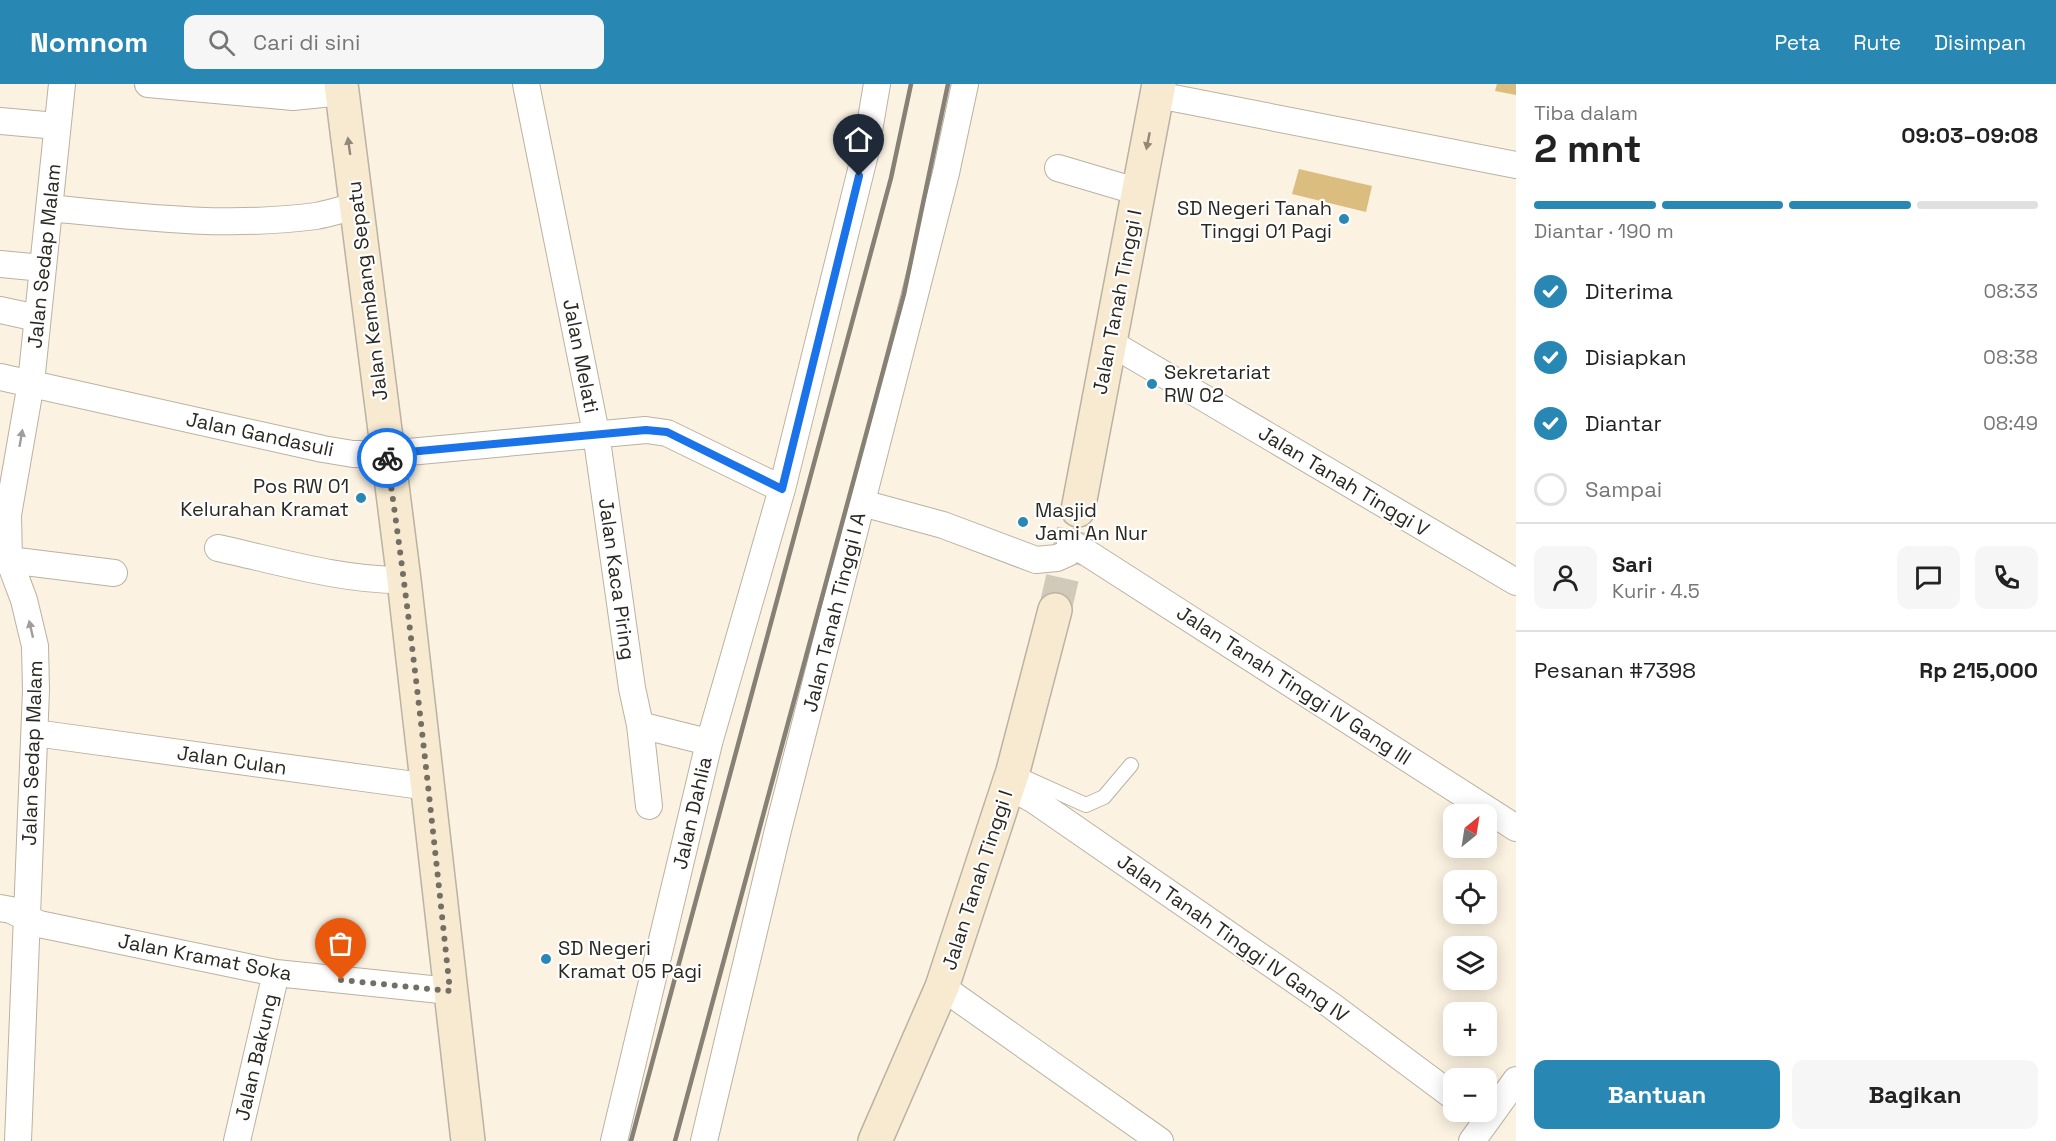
<!DOCTYPE html>
<html lang="id">
<head>
<meta charset="utf-8">
<style>
	body { margin:0; font-family:"Space Grotesk",sans-serif; background:#f6f6f6; color:#222; height:100vh; display:flex; flex-direction:column; font-size:22px; white-space:nowrap }
	* { box-sizing:border-box; margin:0 }
	p { font-size:20px; color:#767676 }
	.icon { flex:none; width:33px; height:33px; fill:none; stroke:currentColor; stroke-width:2; stroke-linecap:round; stroke-linejoin:round }
	.map { position:relative; flex:1; overflow:hidden }
	.sheet { display:flex; flex-direction:column; background:#fff; width:540px }
	.sheet>* { flex:none }
	.needle { width:39px; rotate:30deg }
	.buttons { position:absolute; left:1443px; top:720px; display:grid; gap:12px }
	.buttons a { display:grid; place-items:center; width:54px; height:54px; border-radius:12px; background:#fff; box-shadow:0 3px 15px #0003; font-size:30px }
	.pin { position:absolute; display:grid; place-items:center; width:51px; height:51px; color:#fff; margin:-62px -26px; border-radius:50% 50% 50% 0; rotate:-45deg; box-shadow:0 0 6px #0007 }
	.pin .icon { rotate:45deg }
	.courier { position:absolute; display:grid; place-items:center; width:60px; height:60px; margin:-30px; border:4px solid #1a73e8; border-radius:50%; background:#fff; color:#222; box-shadow:0 2px 8px #0007 }
	.summary em { font-style:normal; font-weight:800 }
	.summary div { display:flex; flex-direction:column-reverse }
	.summary { display:flex; align-items:center; justify-content:space-between; height:102px; padding:0 18px }
	h1 { font-size:39px; font-weight:800; line-height:45px }
	.bar { display:grid; grid-template-columns:repeat(4,1fr); gap:9px 6px; align-content:center; height:72px; padding:0 18px }
	.bar i { height:8px; border-radius:4px; background:#e0e0e0 }
	.bar .selected { background:#2987b3 }
	.bar p { grid-column:span 4 }
	.line { display:flex; align-items:center; gap:15px; padding:0 18px; border-top:2px solid #e0e0e0 }
	.line div { flex:1 }
	.round { display:grid; place-items:center; flex:none; width:63px; height:63px; border-radius:12px; background:#f6f6f6 }
	ol { padding:0 18px; list-style:none }
	li { display:flex; align-items:center; gap:18px; height:66px }
	li p { margin-inline-start:auto }
	li .icon { padding:6px; border-radius:50%; background:#2987b3; color:#fff; stroke-width:4 }
	li:last-child { color:#767676 }
	li i { width:33px; height:33px; border:3px solid #e0e0e0; border-radius:50% }
	.action { display:flex; gap:12px; margin-top:auto; padding:12px 18px }
	.action a { flex:1; height:69px; border-radius:12px; background:#2987b3; color:#fff; font-size:24px; font-weight:800; line-height:69px; text-align:center }
	.action a+a { background:#f6f6f6; color:#222 }
	header { display:flex; align-items:center; gap:36px; box-sizing:border-box; height:84px; padding:0 30px; background:#2987b3; color:#fff }
	header strong { font-size:28px }
	nav { display:flex; gap:33px; margin-inline-start:auto; font-size:21px }
	.search { width:420px; height:54px; background:#f6f6f6; display:flex; align-items:center; gap:15px; box-sizing:border-box; padding:0 21px; border-radius:12px; color:#767676; font-size:22px }
	main { display:flex; flex:1; min-height:0 }
	.map>svg:first-child { display:block }
</style>
</head>
<body>
<header>
<strong>Nomnom</strong>
<div class="search"><svg class="icon" aria-label="search" viewBox="0 0 24 24"><circle cx="10" cy="10" r="6"/><path d="M15 15l6 6"/></svg>Cari di sini</div>
<nav><a>Peta</a><a>Rute</a><a>Disimpan</a></nav>
</header>
<main>
<div class="map">
<svg width="1516" height="1057" viewBox="0 0 1516 1057">
	<rect width="100%" height="100%" fill="#fbf2e1"/>
	<path fill="#dcbd80" d="M1497 0H1516V11L1495 7Z
		M1299 85 1372 102 1366 128 1292 110Z"/>
	<g fill="none" stroke-linecap="round" stroke-linejoin="round">
		<path stroke="#d1cabb" stroke-width="33" stroke-dasharray="33 16" stroke-linecap="butt" d="M1055 526 1078 426"/>
		<defs>
			<path id="lane" d="M1013 688 1086 721 1104 713 1131 681"/>
			<path id="street" d="M148 0 293 13 342 8
				M526 0 596 349 632 604 640 641 700 656
				M1158 11 1516 81
				M0 37 57 42
				M1058 84 1139 108
				M49 124C138 133 227 144 316 132 329 130 343 125 356 122
				M0 180 43 184
				M0 226 37 234
				M1109 258 1516 498
				M0 293 323 365 353 370H387L646 346 667 349 782 405
				M862 419 943 441 1036 476 1057 474 1068 469
				M1070 458 1516 744
				M218 464C278 477 343 497 404 496
				M9 476 114 489
				M640 641 649 722
				M35 649 429 703
				M1008 702 1034 716 1332 922 1454 1013
				M0 824 11 826 39 840 276 889 450 907
				M942 903 1160 1057
				M18 1057 36 606 35 562 24 516 9 476 8 431 31 299 62 0
				M237 1057 276 889
				M614 1057 709 659 782 405 865 70 877 0
				M704 1057 778 746 946 89 965 0
				M1472 1057 1516 996"/>
			<path id="secondary" d="M341 0 404 496 468 1057
				M1078 426 1159 0
				M875 1057 942 903 1013 687 1055 526"/>
		</defs>
		<use href="#lane" stroke="#bab2a2" stroke-width="16"/>
		<use href="#street" stroke="#bab2a2" stroke-width="28"/>
		<use href="#secondary" stroke="#bab2a2" stroke-width="36"/>
		<use href="#lane" stroke="#fff" stroke-width="14"/>
		<use href="#street" stroke="#fff" stroke-width="26"/>
		<use href="#secondary" stroke="#f7ead0" stroke-width="33"/>
		<path stroke="#868075" stroke-width="4.5" d="M631 1057 891 94 911 0
			M675 1057 904 210 948 0"/>
	</g>
	<defs><path id="oneway-solid" d="M-6-.8H1V-3.2L6.5 0L1 3.2V.8H-6Z" transform="scale(1.5)"/></defs>
	<g fill="#918978">
		<use href="#oneway-solid" transform="translate(1148 57) rotate(101)"/>
		<use href="#oneway-solid" transform="translate(349 62) rotate(-98)"/>
	</g>
	<g fill="#a09e9b">
		<use href="#oneway-solid" transform="translate(21 354) rotate(-80)"/>
		<use href="#oneway-solid" transform="translate(31 545) rotate(-103)"/>
	</g>
	<g fill="none" stroke-linecap="round" stroke-linejoin="round">
		<path stroke="#746f64" stroke-width="6" stroke-dasharray="0 10.8" d="M341 896 450 907C431 729 413 551 387 374"/>
		<path stroke="#1a73e8" stroke-width="8" d="M387 374V370L646 346 667 348 782 405 859 92"/>
	</g>
	<g fill="#2987b3" stroke="#fff" stroke-width="2">
		<circle cx="1344" cy="135" r="6"/>
		<circle cx="1152" cy="300" r="6"/>
		<circle cx="361" cy="414" r="6"/>
		<circle cx="1023" cy="438" r="6"/>
		<circle cx="546" cy="875" r="6"/>
	</g>
	<g text-anchor="middle" dominant-baseline="central" stroke-width="4.5" stroke-linejoin="round" paint-order="stroke">
		<g font-size="20" fill="#2b2821" stroke="#fff" text-anchor="start">
			<text x="1332" y="124" text-anchor="end">SD Negeri Tanah<tspan x="1332" dy="23">Tinggi 01 Pagi</tspan></text>
			<text x="1164" y="288">Sekretariat<tspan x="1164" dy="23">RW 02</tspan></text>
			<text x="349" y="402" text-anchor="end">Pos RW 01<tspan x="349" dy="23">Kelurahan Kramat</tspan></text>
			<text x="1035" y="426">Masjid<tspan x="1035" dy="23">Jami An Nur</tspan></text>
			<text x="558" y="864">SD Negeri<tspan x="558" dy="23">Kramat 05 Pagi</tspan></text>
		</g>
		<g font-size="20" fill="#2b2821" stroke="#fff">
			<text transform="translate(44 172) rotate(-84)">Jalan Sedap Malam</text>
			<text transform="translate(367 207) rotate(-97)">Jalan Kembang Sepatu</text>
			<text transform="translate(1117 218) rotate(-79)">Jalan Tanah Tinggi I</text>
			<text transform="translate(581 272) rotate(79)">Jalan Melati</text>
			<text transform="translate(260 350) rotate(12)">Jalan Gandasuli</text>
			<text transform="translate(1344 397) rotate(31)">Jalan Tanah Tinggi V</text>
			<text transform="translate(617 495) rotate(82)">Jalan Kaca Piring</text>
			<text transform="translate(834 528) rotate(-76)">Jalan Tanah Tinggi I A</text>
			<text transform="translate(1294 601) rotate(33)">Jalan Tanah Tinggi IV Gang III</text>
			<text transform="translate(32 669) rotate(-88)">Jalan Sedap Malam</text>
			<text transform="translate(232 676) rotate(8)">Jalan Culan</text>
			<text transform="translate(692 729) rotate(-77)">Jalan Dahlia</text>
			<text transform="translate(977 796) rotate(-72)">Jalan Tanah Tinggi I</text>
			<text transform="translate(1233 854) rotate(35)">Jalan Tanah Tinggi IV Gang IV</text>
			<text transform="translate(205 873) rotate(11)">Jalan Kramat Soka</text>
			<text transform="translate(256 973) rotate(-77)">Jalan Bakung</text>
		</g>
	</g>
</svg>
<div class="buttons">
<a><svg class="needle" viewBox="-14 -14 28 28"><path d="M0-13l5 13h-10z" fill="#e53935"/><path d="M0 13l5-13h-10z" fill="#767676"/></svg></a>
<a><svg class="icon" aria-label="locate" viewBox="0 0 24 24"><circle cx="12" cy="12" r="6"/><path d="M12 2v4M12 18v4M2 12h4M18 12h4"/></svg></a>
<a><svg class="icon" aria-label="layers" viewBox="0 0 24 24"><path d="M12 4l9 5-9 5-9-5zM3 14l9 5 9-5"/></svg></a>
<a>+</a>
<a>−</a>
</div>
<div class="pin" style="left:341px;top:896px;background:#ea580c"><svg class="icon" aria-label="bag" viewBox="0 0 24 24"><path d="M5 8h14l-1 12H6zM9 8a3 3 0 0 1 6 0"/></svg></div>
<div class="pin" style="left:859px;top:92px;background:#1f2937"><svg class="icon" aria-label="home" viewBox="0 0 24 24"><path d="M3 11l9-7 9 7M6 9v11h12V9"/></svg></div>
<div class="courier" style="left:387px;top:374px"><svg class="icon" aria-label="bike" viewBox="0 0 24 24"><circle cx="6" cy="16" r="4"/><circle cx="18" cy="16" r="4"/><path d="M6 16l4-8h5l3 8M10 8l3 8H6M13 5h3"/></svg></div>
</div>
<section class="sheet">
<div class="summary"><div><h1>2 mnt</h1><p>Tiba dalam</p></div><em>09:03–09:08</em></div>
<div class="bar"><i class="selected"></i><i class="selected"></i><i class="selected"></i><i></i><p>Diantar · 190 m</p></div>
<ol>
<li><svg class="icon" aria-label="check" viewBox="0 0 24 24"><path d="M5 12l5 5 9-10"/></svg>Diterima<p>08:33</p></li>
<li><svg class="icon" aria-label="check" viewBox="0 0 24 24"><path d="M5 12l5 5 9-10"/></svg>Disiapkan<p>08:38</p></li>
<li><svg class="icon" aria-label="check" viewBox="0 0 24 24"><path d="M5 12l5 5 9-10"/></svg>Diantar<p>08:49</p></li>
<li><i></i>Sampai</li>
</ol>
<div class="line" style="height:108px"><a class="round"><svg class="icon" aria-label="person" viewBox="0 0 24 24"><circle cx="12" cy="8" r="4"/><path d="M4 21q1-7 8-7t8 7"/></svg></a><div><b>Sari</b><p>Kurir · 4.5</p></div><a class="round"><svg class="icon" aria-label="chat" viewBox="0 0 24 24"><path d="M4 5h16v11H9l-5 4z"/></svg></a><a class="round"><svg class="icon" aria-label="phone" viewBox="0 0 24 24"><path d="M5 4h4l2 5-3 2q2 4 5 5l2-3 5 2v4C11 20 4 13 5 4z"/></svg></a></div>
<div class="line" style="height:78px"><div>Pesanan #7398</div><b>Rp 215,000</b></div>
<div class="action"><a>Bantuan</a><a>Bagikan</a></div>
</section>
</main>
</body>
</html>
